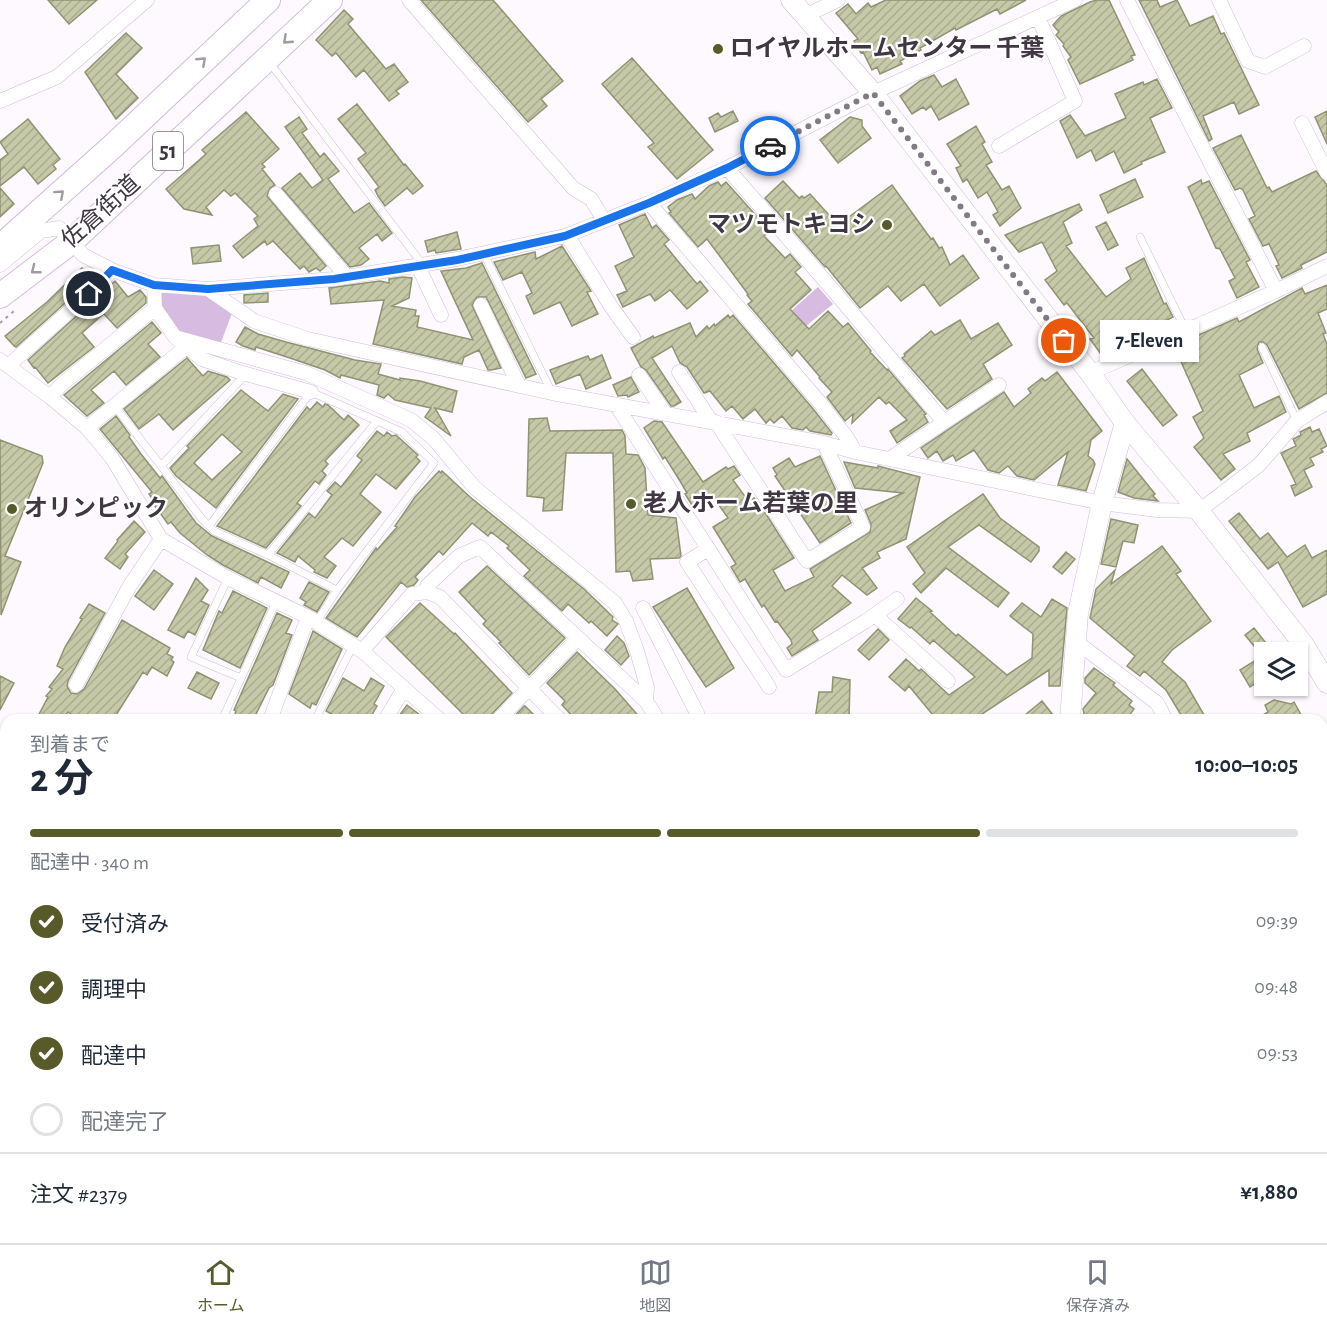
<!DOCTYPE html>
<html lang="ja">
<head>
<meta charset="utf-8">
<style>
	body { margin:0; font-family:"Alegreya Sans","Noto Sans JP",sans-serif; background:#f6f6f7; color:#1f2937; height:100vh; display:flex; flex-direction:column; font-size:22px; white-space:nowrap }
	* { box-sizing:border-box; margin:0 }
	p { font-size:20px; color:#747a83 }
	.icon { flex:none; width:33px; height:33px; fill:none; stroke:currentColor; stroke-width:2; stroke-linecap:round; stroke-linejoin:round }
	.map { position:relative; flex:1; overflow:hidden }
	.side { position:absolute; left:0px; top:714px; width:1328px; height:530px; display:flex; flex-direction:column; background:#fff; border-radius:18px 18px 0 0; box-shadow:0 2px 4px #0004 }
	.side>* { flex:none }
	.buttons { position:absolute; left:1254px; top:642px; display:grid; gap:12px }
	.buttons a { display:grid; place-items:center; width:54px; height:54px; border-radius:0px; background:#fff; box-shadow:0 2px 4px #0004; font-size:30px }
	.pin { position:absolute; display:grid; place-items:center; width:51px; height:51px; color:#fff; margin:-26px; border:3px solid #fff; border-radius:50%; box-shadow:0 2px 6px #0007 }
	.courier { position:absolute; display:grid; place-items:center; width:60px; height:60px; margin:-30px; border:4px solid #1a73e8; border-radius:50%; background:#fff; color:#222; box-shadow:0 2px 8px #0007 }
	.bubble { position:absolute; height:42px; border-radius:0px; background:#fff; box-shadow:0 2px 4px #0004; font-size:20px; font-weight:700; line-height:42px; text-align:center }
	.head em { font-style:normal; font-weight:700 }
	.head div { display:flex; flex-direction:column-reverse }
	.head { display:flex; align-items:center; justify-content:space-between; height:102px; padding:0 30px }
	h1 { font-size:39px; font-weight:700; line-height:45px }
	.bar { display:grid; grid-template-columns:repeat(4,1fr); gap:9px 6px; align-content:center; height:72px; padding:0 30px }
	.bar i { height:8px; border-radius:4px; background:#e0e1e3 }
	.bar .current { background:#585b29 }
	.bar p { grid-column:span 4 }
	.line { display:flex; align-items:center; gap:15px; padding:0 30px; border-top:2px solid #e0e1e3 }
	.line div { flex:1 }
	ol { padding:0 30px; list-style:none }
	li { display:flex; align-items:center; gap:18px; height:66px }
	li p { margin-inline-start:auto }
	li .icon { padding:6px; border-radius:50%; background:#585b29; color:#fff; stroke-width:4 }
	li:last-child { color:#747a83 }
	li i { width:33px; height:33px; border:3px solid #e0e1e3; border-radius:50% }
	.tabs { display:flex; justify-content:space-around; align-items:center; height:84px; border-top:2px solid #e0e1e3; background:#fff; font-size:16px; color:#747a83 }
	.tabs a { display:grid; justify-items:center; gap:3px }
	.tabs .current { color:#585b29 }
	.map>svg:first-child { display:block }
</style>
</head>
<body>
<div class="map">
<svg width="1327" height="1243" viewBox="0 0 1327 1243">
	<defs>
		<pattern id="forest-crowns" width="20" height="18" patternUnits="userSpaceOnUse" patternTransform="scale(1.5)"><rect width="20" height="18" fill="#d7bbe0"/><path d="M2 6a3 3 0 1 1 6 0M12 15a3 3 0 1 1 6 0" fill="none" stroke="#b099b7"/></pattern>
		<pattern id="building-hatch" width="6" height="6" patternUnits="userSpaceOnUse" patternTransform="scale(1.5)"><rect width="6" height="6" fill="#c5c9a7"/><path d="M-1 1l2-2M0 6l6-6M5 7l2-2" fill="none" stroke="#aaad91"/></pattern>
	</defs>
	<rect width="100%" height="100%" fill="#fdf9ff"/>
	<path fill="#f9e9fe" d="M0 1182 6 1186V1238H67L64 1243H0Z"/>
	<path fill="url(#forest-crowns)" d="M952 1238H1092L1093 1243H951Z"/>
	<path fill="#d7bbe0" d="M818 287 833 304 806 326 792 310Z
		M159 289 206 295 232 313 220 345 177 334 157 307Z"/>
	<g fill="none" stroke-linecap="round" stroke-linejoin="round">
		<path stroke="#c097cc" stroke-width="26" d="M831 1238 834 1243"/>
	</g>
	<path fill="url(#building-hatch)" stroke="#909372" stroke-width="1.5" fill-rule="evenodd" d="M48 0H97L69 24Z
		M421 0H493L563 81 541 99 547 106 528 122Z
		M886 0H1026L1000 14 997 9 956 30 955 28 920 48 921 50 900 61 902 64 880 74 877 67 872 70 863 52 861 53 854 41 858 39 836 13 848 4 856 14 868 3 871 7Z
		M1097 0H1109L1135 55 1131 56 1133 60 1080 84 1068 60 1071 57 1063 46 1064 44 1056 35 1059 32 1053 25 1061 16 1090 2Z
		M1139 0H1157L1160 7 1177 0 1190 26 1213 16 1221 34 1224 33 1259 105 1239 114 1234 102 1203 116 1212 139 1209 141Z
		M344 10 353 19 348 24 386 69 394 64 408 82 396 91 399 94 389 101 364 70 356 77 336 53 332 56 316 40Z
		M126 33 142 48 116 74 138 98 116 119 85 72Z
		M632 58 713 150 677 179 648 147 654 143 602 84Z
		M934 75 942 87 956 79 969 104 939 120 931 106 926 110 923 107 912 114 900 96 920 81Z
		M1157 79 1172 108 1150 118 1165 152 1141 162 1142 164 1124 173 1114 151 1096 161 1091 150 1077 158 1060 121 1070 115 1085 136 1126 118 1115 94 1143 82 1144 85Z
		M357 104 404 165 405 164 423 186 413 194 407 188 385 206 378 196 375 190 379 187 358 159 366 153 338 119Z
		M733 111 738 121 715 132 709 118 718 113 721 117Z
		M1327 111V144L1315 117Z
		M246 112 279 149 262 164 265 167 262 169 275 185 270 188 267 196 326 266 320 271 316 268 309 272 304 266 300 269 273 241 267 245 265 241 243 258 233 246 258 226 254 219 258 216 235 193 231 196 224 190 206 207 212 215 184 209 166 189 206 154 202 150Z
		M299 117 307 129 302 133 320 157 324 153 339 171 328 179 354 213 369 203 392 233 382 241 377 234 359 248 369 259 361 265 350 267 282 188 300 173 312 188 323 180 285 127Z
		M850 117 862 120V126L871 138 838 163 820 140Z
		M28 119 60 159 53 165 56 169 38 184 24 167 0 186V160L8 154 0 142Z
		M976 126 985 142 982 144 992 162 986 165 1002 190 1009 186 1021 208 1000 226 993 215 998 212 987 192 978 198 967 179 963 182 956 168 961 166 947 144Z
		M1241 135 1267 188 1269 187 1272 192 1316 171 1327 185V252L1301 265 1302 268 1282 278 1276 266 1279 265 1269 244 1263 246 1249 219 1255 216 1243 190 1240 188 1235 190 1213 148Z
		M1135 179 1143 197 1108 213 1100 195Z
		M1201 180 1202 184 1209 181 1250 260 1246 262 1259 287 1237 298 1229 281 1235 278 1220 249 1216 248 1188 187Z
		M783 181 799 198 802 196 804 198 810 194 838 225 892 185 931 239 933 238 939 248 942 247 950 265 963 255 979 278 940 306 924 284 901 301 888 286 860 308 826 266 825 267 765 198Z
		M718 182 721 186 726 182 770 231 764 236 785 258 790 254 801 267 795 272 811 290 790 309 809 329 828 311 843 327 848 323 871 351 870 352 887 370 888 369 926 414 924 415 928 422 897 443 890 431 907 420 889 402 886 404 879 397 852 423 853 414 845 421 827 397 832 392 819 378 820 377 797 350 792 356 748 304 752 301 747 295 748 294 707 239 698 247 669 213 671 212 668 207 677 200 692 194 695 199 709 186Z
		M0 188 14 204 0 217Z
		M1079 204 1082 210 1063 222 1072 243 1066 246 1106 297 1131 279 1126 268 1144 258 1164 304 1166 303 1173 317 1167 320 1171 328 1142 340 1139 333 1116 345 1117 348 1103 357 1090 339 1094 338 1067 303 1064 305 1045 280 1057 271 1042 242 1019 252 1005 235Z
		M645 214 652 228 656 225 669 240 664 244 677 260 697 284 700 281 708 291 687 309 670 290 655 301 650 294 623 307 617 295 627 291 615 266 634 257 619 225Z
		M1106 222 1118 245 1108 250 1096 227Z
		M457 232 461 249 436 253 435 250 428 252 425 241Z
		M219 245 221 261 193 264 191 248Z
		M562 246 591 291 587 292 598 314 572 326 560 302 534 314 526 296 532 293 522 272 503 280 494 262 535 252 536 259Z
		M482 263 536 374 526 378 486 297H477L472 305 501 368 491 370H488L479 350 464 357 462 364 373 344 384 300 331 304 329 288 380 281 389 283V279L403 277 412 278 409 298 392 306 416 310 415 316H419L417 327 473 340 441 271 466 268Z
		M82 268 94 277 16 347 14 346 5 336 47 302Z
		M115 281 128 297 140 290 146 297V303L117 328 104 314 101 316 82 333 94 347 48 383 35 367 34 368 28 360Z
		M1327 285V309L1318 313 1326 333 1323 334 1327 344V393L1299 409 1267 345 1263 342H1259L1257 349 1263 363 1239 375 1254 408 1279 396 1286 412 1247 433 1250 441 1223 454 1235 469 1221 480 1194 447 1204 438 1193 417 1203 411 1174 346 1237 318 1239 322 1302 288 1305 294Z
		M268 293V302L244 303V295Z
		M728 315 730 318 733 315 814 410 832 433 831 435 810 431 806 427 803 430 792 428 782 416 774 423 770 419 766 423 755 409 743 419 732 406 726 411 710 391 704 393 687 367 680 363 672 346 652 358 681 402 674 406H671L646 370 641 367 631 348 653 336 654 338 690 323 696 337 707 326 709 329 714 324 715 326Z
		M960 320 971 339 998 323 1012 345 983 364 992 379 947 409 902 358 905 356 904 354 931 331 935 335Z
		M152 322 161 333 148 344 160 357 126 385 114 371 91 390 104 403 87 416 64 395Z
		M245 327 258 334 286 342 355 360 381 364 378 374 400 380V378L420 381 457 391 452 412 435 408 451 436 425 417 431 408 395 400 388 394 384 398 377 395 379 385 341 375 340 378 325 370 290 358 256 347 255 350 243 346 236 342Z
		M602 355 611 378 586 389 580 374 556 384 550 370 588 356 590 360Z
		M187 358 203 376 208 371 227 377 230 380 173 430 159 414 139 429 124 409Z
		M1142 369 1177 415 1163 426 1127 381Z
		M1057 372 1102 431 1091 440 1088 456 1093 460 1095 464 1086 491 1058 485 1068 452 1034 480 1017 476 1008 466 999 473 988 470 974 450 956 461 953 455 943 461 937 451 928 458 921 448 1004 392 1014 407 1031 393 1028 389 1042 378 1045 381Z
		M631 377 639 392 628 397 627 395 618 396 613 385Z
		M241 390 268 411 283 394 298 399 216 508 176 476 170 468 189 448 187 446ZM222 434 242 452 212 480 194 463Z
		M317 402 323 407 325 404 328 405 344 420 348 415 359 425 325 461 328 464 322 471 326 475 319 484 315 481 297 503 301 506 266 548 217 526 307 407 310 410Z
		M116 416 130 435 129 437 141 454 160 478 162 476 196 523 212 536 289 572 281 588 261 577 258 583 223 565 207 555 180 533 171 522 168 524 152 502 154 501 149 494 152 492 100 429Z
		M547 418 550 431 622 430 625 436 626 454 638 455 645 468 648 515 676 518 681 556 679 558 650 559 653 579 633 581 630 571 616 572 613 453H566L562 510 543 511 544 498 527 496 529 419Z
		M654 421 662 422 703 482 726 467 728 469 734 466 740 475 733 480 749 502 754 498 757 500 794 558 773 570 785 591 814 577 810 569 870 532 871 524 865 510 903 493 855 488 844 462 878 468V466L920 477 906 539 877 552 880 558 862 568 877 588 867 595 842 575 832 586 851 603 812 631 818 640 792 656 787 648 792 644 791 640 777 621 775 622 764 605 762 607 745 579 740 582 731 567 736 564 713 527 728 518 714 498 695 510 685 494 687 493 680 481 665 457 663 459 644 428Z
		M1310 427 1312 432 1319 429 1327 446 1321 449 1323 452 1310 458 1314 465 1304 470 1312 487 1295 496 1291 486 1296 484 1281 453 1296 446 1293 439 1301 435 1300 432Z
		M377 431 384 436 387 432 392 436 396 435 418 455 416 457 420 461 396 489 376 474 360 494 381 512 353 546 342 538 324 557 336 566 327 578 314 572 315 570 298 556 295 562 277 553 309 513 315 518 332 495 327 491 335 482 341 487 362 460 357 456Z
		M0 440 42 456 43 463 5 556 21 562 1 615Z
		M820 456 851 523 820 543 775 476 777 475 773 468 789 458 795 467Z
		M1127 459 1155 494 1153 496 1158 501 1134 498 1118 492Z
		M439 471 441 473 442 471 470 497 584 589 613 617 612 620 618 624 607 636 591 621 589 623 568 604 562 611 524 576 530 570 507 548 509 546 491 532 488 536 472 523 443 555 439 551 415 577 418 580 414 585 407 587 401 582 357 637 326 618 376 548 377 550 397 527 395 526 415 497Z
		M983 494 1000 518 1039 547V551L1031 562 979 525 948 547 1009 593 998 607 946 568 921 593 913 584 925 573 907 547Z
		M1239 513 1260 539 1268 533 1287 557 1305 545 1312 558 1327 550V594L1303 607 1278 562 1268 569 1229 521Z
		M1111 519 1138 525 1134 543 1123 541 1116 567 1101 564Z
		M134 521 145 532 125 554 128 557 120 569 105 558 118 541 117 540Z
		M1162 546 1181 571 1176 574 1211 621 1172 650 1162 662 1185 682 1207 720H1184L1166 690 1144 671 1140 676 1127 666 1135 656 1090 618 1096 589 1115 570 1111 584Z
		M1066 552 1075 559 1062 574 1053 567Z
		M487 566 565 638 529 675 499 643 501 642 483 624 486 621 459 592Z
		M154 570 173 584 154 610 135 596Z
		M196 578 208 590 201 601 209 605 195 635 188 631 184 638 168 630Z
		M309 582 329 592 317 612 304 605 306 602 300 598Z
		M687 588 734 668 706 687 653 607Z
		M233 591 267 608 240 668 203 650 219 611 222 613Z
		M916 598 932 611 930 612 956 636 958 634 1007 675 1032 658 1033 634 1010 616 1022 603 1041 617 1052 599 1067 608 1060 686H1049V670L973 720H937L909 686 905 691 889 677 906 659 919 671 921 669 949 695 975 677 933 640 930 644 911 627 910 628 898 619Z
		M420 603 454 634 455 633 512 693 492 714 489 720H469L386 637Z
		M89 604 105 613 68 681 67 686 71 693 77 694 84 689 122 620 170 648 167 654 173 657 171 660 174 662 167 676 152 667 147 675 143 672 113 720H79L68 712 65 716 63 714 60 720H36L48 697 46 696 52 689 49 687 63 669 57 666 65 647 82 619 80 618Z
		M277 613 292 620 286 633 292 635 273 685 269 688 253 720H248L235 714 236 711 234 710Z
		M1254 628 1273 652H1259L1245 635Z
		M878 629 889 640 869 660 858 650Z
		M313 631 342 649 316 705 312 703 310 708 289 694Z
		M617 636 624 643 629 656 621 665 605 650Z
		M577 652 615 689 642 720H576L562 705 565 701 547 683Z
		M1264 655V678L1250 687 1240 670Z
		M1094 668 1115 683 1113 685 1132 701 1129 705 1134 709 1126 720H1082L1084 713 1083 709 1096 693 1085 683V678Z
		M197 672 219 683 211 699 188 688Z
		M0 676 14 683 0 710Z
		M833 677 850 680 849 720H815L819 692H832Z
		M343 678 364 691 371 678 384 686 374 704 377 706 369 720H342L326 711Z
		M1274 700 1291 704 1294 702 1304 720H1255L1268 712 1265 705Z
		M1042 701 1053 715 1047 720H1019Z
		M407 705 424 718 426 720H396Z
		M525 706 539 720H511L524 706Z"/>
	<g fill="none" stroke-linecap="round" stroke-linejoin="round">
		<defs>
			<path id="lane" d="M270 63 423 265
				M1140 237 1186 331
				M483 252 552 393
				M1262 347 1297 421
				M114 405 202 519 214 531 268 555 337 590
				M161 466 246 374
				M209 526 311 392 402 432 434 463 337 590 316 623
				M268 555 377 421
				M228 578 191 657 241 678
				M222 720 276 602
				M315 720 353 646"/>
			<path id="street" d="M409 0 573 188 591 199 604 220
				M1127 0 1276 291
				M1219 0 1248 61 1265 67 1304 46
				M805 16 838 0
				M0 101 57 77 147 0
				M1302 123 1327 173
				M999 146 1075 101 1038 17
				M727 168 833 290 944 422
				M276 194 347 277
				M649 203 821 404 848 439 855 452
				M565 236 572 243 610 305 633 337
				M0 265 41 231 59 228 83 255 112 270 154 285 208 289 334 279 457 259 565 236 649 203 727 168 873 93 1075 0
				M418 266 441 315
				M154 285 155 308 175 337 202 359 239 372 311 392
				M208 289 254 321 308 339 552 393 824 443 855 452 1102 503 1157 510 1199 511 1259 465 1297 421 1327 402
				M481 305 519 386
				M175 337 306 373 411 420 434 439 474 487 615 603 626 621 637 651 647 687 646 701 658 720
				M0 360 50 397 87 428 112 458 161 539 228 578 308 617 362 651 440 720
				M8 366 102 282 112 270
				M679 372 711 421
				M1090 373 1276 291 1327 266
				M639 375 665 413
				M50 397 61 385 155 308
				M616 405 786 670 866 621 897 599
				M716 422 807 561 863 527 824 443
				M87 428 186 347
				M891 458 999 385
				M708 549 687 562 769 687
				M427 592V586L459 556 480 547 646 701
				M643 608 697 713
				M875 615 948 681
				M1074 640 1157 703 1166 720
				M362 651 412 594 427 592 440 597 560 720
				M76 685 129 587 161 539
				M270 720 308 617
				M385 720 403 690
				M498 720 578 638
				M0 921 6 925
				M0 962 6 966
				M1322 982 1327 991
				M0 1026 6 1030
				M1322 1027 1327 1024
				M0 1132 6 1123
				M112 1238 123 1243
				M401 1238V1243
				M623 1238V1243
				M747 1238 752 1243
				M71 1243 73 1238
				M547 1243V1238"/>
			<path id="secondary" d="M791 0 873 93 1090 373 1125 423 1199 511 1304 645 1327 683
				M1070 720 1078 613 1102 503 1125 423
				M0 765 6 768
				M0 790 6 793
				M1322 1183 1327 1184
				M345 1238 347 1243
				M367 1238 369 1243"/>
			<path id="highway" d="M0 247 113 146 268 0
				M0 296 71 242 330 0"/>
		</defs>
		<use href="#lane" stroke="#d2bcd9" stroke-width="8"/>
		<use href="#street" stroke="#d2bcd9" stroke-width="15"/>
		<use href="#secondary" stroke="#d2bcd9" stroke-width="21"/>
		<use href="#highway" stroke="#d2bcd9" stroke-width="26"/>
		<path stroke="#a49ea7" stroke-width="2" stroke-dasharray="3 4.5" stroke-linecap="butt" d="M0 323 14 311
			M0 811 6 814
			M853 1238 854 1243"/>
		<use href="#lane" stroke="#fff" stroke-width="7"/>
		<use href="#street" stroke="#fff" stroke-width="14"/>
		<use href="#secondary" stroke="#fff" stroke-width="20"/>
		<use href="#highway" stroke="#fff" stroke-width="24"/>
		<defs>
			<path id="rail" d="M0 770 6 773
				M0 788 6 792
				M348 1238 350 1243
				M364 1238 366 1243"/>
		</defs>
		<use href="#rail" stroke="#59515c" stroke-width="7"/>
		<use href="#rail" stroke="#fff" stroke-width="4.5" stroke-dasharray="14" stroke-linecap="butt"/>
	</g>
	<defs><path id="oneway-chevron" d="M-2-3.5L2.5 0L-2 3.5" fill="none" stroke-width="1.6" stroke-linecap="round" stroke-linejoin="round" transform="scale(1.5)"/></defs>
	<g stroke="#a09ba1">
		<use href="#oneway-chevron" transform="translate(287 40) rotate(137)"/>
		<use href="#oneway-chevron" transform="translate(202 61) rotate(-43)"/>
		<use href="#oneway-chevron" transform="translate(60 194) rotate(-42)"/>
		<use href="#oneway-chevron" transform="translate(35 270) rotate(142)"/>
	</g>
	<g fill="none" stroke-linecap="round" stroke-linejoin="round">
		<path stroke="#827b85" stroke-width="6" stroke-dasharray="0 10.8" d="M770 146 873 93 1064 341"/>
		<path stroke="#1a73e8" stroke-width="8" d="M89 294 112 270 154 285 208 289 334 279 457 260 565 236 649 203 727 168 770 146"/>
	</g>
	<g fill="#585b29" stroke="#fff" stroke-width="2">
		<circle cx="718" cy="49" r="6"/>
		<circle cx="887" cy="225" r="6"/>
		<circle cx="631" cy="504" r="6"/>
		<circle cx="12" cy="509" r="6"/>
	</g>
	<g text-anchor="middle" dominant-baseline="central" stroke-width="4.5" stroke-linejoin="round" paint-order="stroke">
		<rect fill="#fff" stroke="#79737b" stroke-width="1.5" x="153" y="132" width="30" height="38" rx="4.5"/>
		<g font-size="22" font-weight="bold" fill="#403743">
			<text x="168" y="151">51</text>
		</g>
		<g font-size="24" font-weight="bold" fill="#403743" stroke="#fff" text-anchor="start">
			<text x="730" y="49">ロイヤルホームセンター 千葉</text>
			<text x="875" y="225" text-anchor="end">マツモトキヨシ</text>
			<text x="643" y="504">老人ホーム若葉の里</text>
			<text x="24" y="509">オリンピック</text>
		</g>
		<g font-size="24" fill="#403743" stroke="#fff">
			<text transform="translate(101 212) rotate(-42)">佐倉街道</text>
		</g>
	</g>
</svg>
<div class="buttons">
<a><svg class="icon" aria-label="layers" viewBox="0 0 24 24"><path d="M12 4l9 5-9 5-9-5zM3 14l9 5 9-5"/></svg></a>
</div>
<div class="pin" style="left:1064px;top:341px;background:#ea580c"><svg class="icon" aria-label="bag" viewBox="0 0 24 24"><path d="M5 8h14l-1 12H6zM9 8a3 3 0 0 1 6 0"/></svg></div>
<div class="pin" style="left:89px;top:294px;background:#1f2937"><svg class="icon" aria-label="home" viewBox="0 0 24 24"><path d="M3 11l9-7 9 7M6 9v11h12V9"/></svg></div>
<div class="courier" style="left:770px;top:146px"><svg class="icon" aria-label="car" viewBox="0 0 24 24"><path d="M5 17H2v-5l4-1 3-4h7l3 4 3 1v5h-3M9 17h6M6 11h13"/><circle cx="7" cy="17" r="2"/><circle cx="17" cy="17" r="2"/></svg></div>
<div class="bubble" style="left:1100px;top:320px;width:99px">7-Eleven</div>
<section class="side">
<div class="head"><div><h1>2 分</h1><p>到着まで</p></div><em>10:00–10:05</em></div>
<div class="bar"><i class="current"></i><i class="current"></i><i class="current"></i><i></i><p>配達中 · 340 m</p></div>
<ol>
<li><svg class="icon" aria-label="check" viewBox="0 0 24 24"><path d="M5 12l5 5 9-10"/></svg>受付済み<p>09:39</p></li>
<li><svg class="icon" aria-label="check" viewBox="0 0 24 24"><path d="M5 12l5 5 9-10"/></svg>調理中<p>09:48</p></li>
<li><svg class="icon" aria-label="check" viewBox="0 0 24 24"><path d="M5 12l5 5 9-10"/></svg>配達中<p>09:53</p></li>
<li><i></i>配達完了</li>
</ol>
<div class="line" style="height:78px"><div>注文 #2379</div><b>¥1,880</b></div>
</section>
</div>
<nav class="tabs">
<a class="current"><svg class="icon" aria-label="home" viewBox="0 0 24 24"><path d="M3 11l9-7 9 7M6 9v11h12V9"/></svg>ホーム</a>
<a><svg class="icon" aria-label="map" viewBox="0 0 24 24"><path d="M3 6l6-2 6 2 6-2v14l-6 2-6-2-6 2zM9 4v14M15 6v14"/></svg>地図</a>
<a><svg class="icon" aria-label="saved" viewBox="0 0 24 24"><path d="M7 4h10v16l-5-4-5 4z"/></svg>保存済み</a>
</nav>
</body>
</html>
